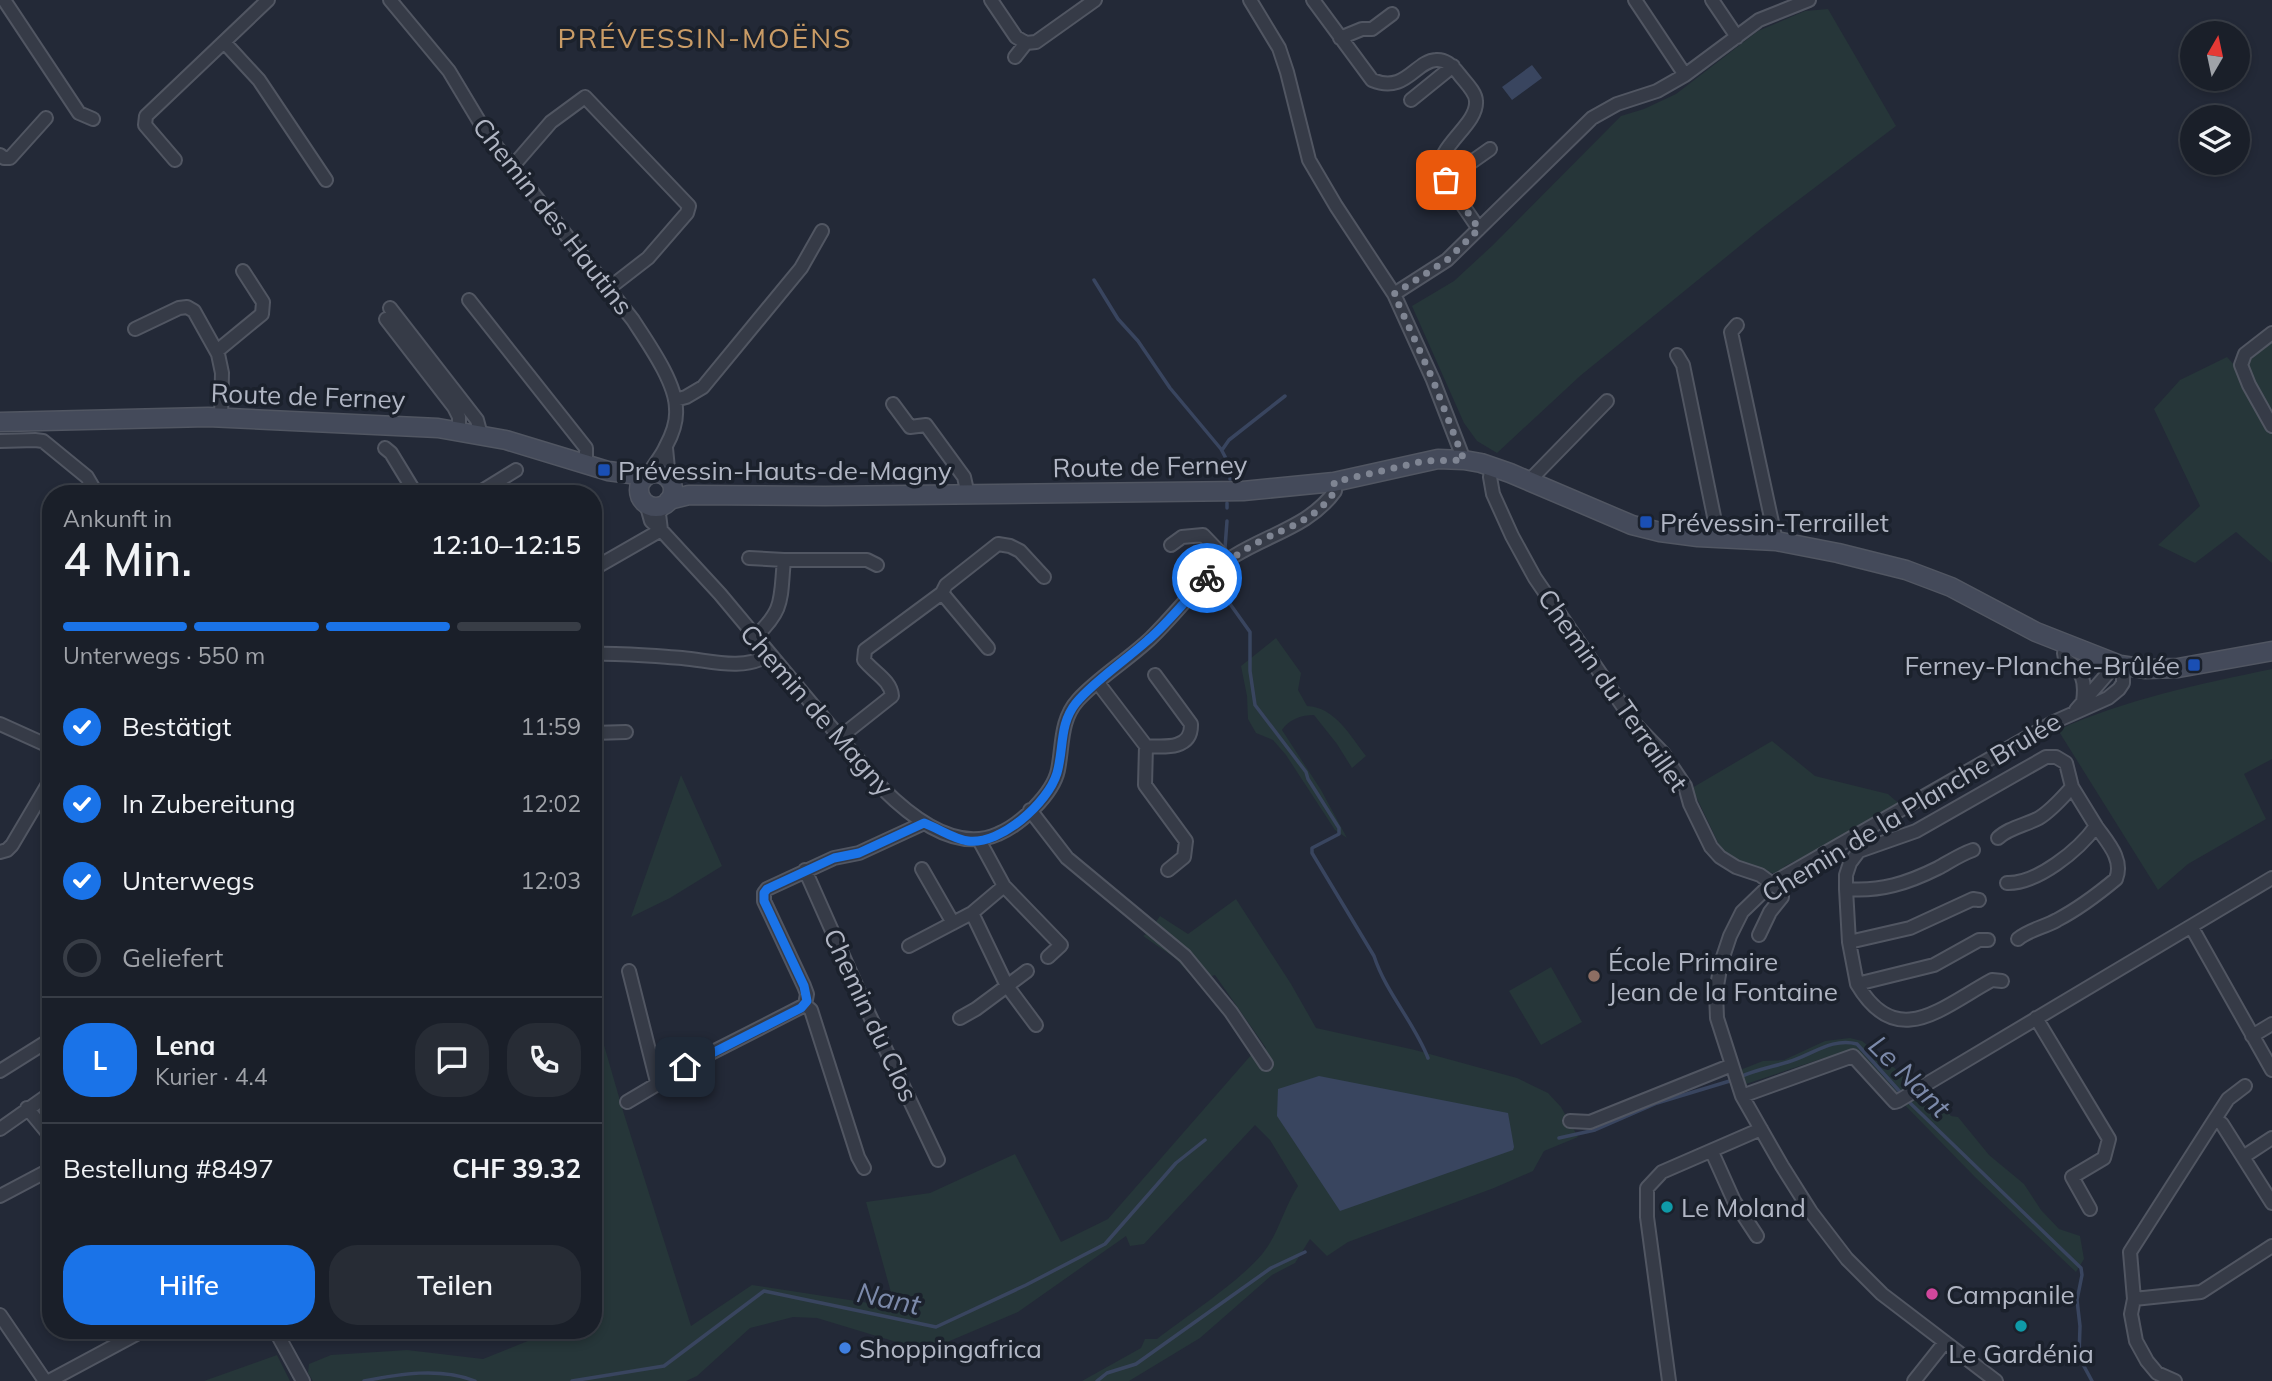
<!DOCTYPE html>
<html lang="de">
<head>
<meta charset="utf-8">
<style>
	body { margin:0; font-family:Mulish,sans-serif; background:#272c35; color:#f1f3f6; height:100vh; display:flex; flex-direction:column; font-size:26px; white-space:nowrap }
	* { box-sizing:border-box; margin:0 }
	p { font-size:23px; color:#9fa2a8 }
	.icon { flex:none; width:38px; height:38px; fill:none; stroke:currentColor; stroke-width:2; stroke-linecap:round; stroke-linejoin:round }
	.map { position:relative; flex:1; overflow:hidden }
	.drawer { position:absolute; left:42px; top:485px; width:560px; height:854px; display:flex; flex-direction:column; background:#1a1f29; border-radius:28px; box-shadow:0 4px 10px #0003,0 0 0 2px #383d46 }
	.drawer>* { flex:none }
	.needle { width:46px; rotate:9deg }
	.controls { position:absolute; left:2180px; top:21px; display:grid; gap:14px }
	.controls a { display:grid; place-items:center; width:70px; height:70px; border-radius:50%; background:#1a1f29; box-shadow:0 4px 10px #0003,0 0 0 2px #383d46; font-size:35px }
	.pin { position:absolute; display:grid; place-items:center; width:60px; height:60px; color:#fff; margin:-30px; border-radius:14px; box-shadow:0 4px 10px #0006 }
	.courier { position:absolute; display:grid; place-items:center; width:70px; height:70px; margin:-35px; border:5px solid #1a73e8; border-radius:50%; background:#fff; color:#222; box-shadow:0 2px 9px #0007 }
	.head em { font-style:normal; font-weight:600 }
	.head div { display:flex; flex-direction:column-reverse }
	.head { display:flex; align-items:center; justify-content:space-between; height:119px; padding:0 21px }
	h1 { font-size:46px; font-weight:600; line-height:52px }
	.bar { display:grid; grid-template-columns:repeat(4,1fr); gap:10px 7px; align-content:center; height:84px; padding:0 21px }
	.bar i { height:9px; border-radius:5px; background:#383d46 }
	.bar .current { background:#1a73e8 }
	.bar p { grid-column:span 4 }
	.line { display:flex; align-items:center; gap:18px; padding:0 21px; border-top:2px solid #383d46 }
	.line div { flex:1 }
	.round { display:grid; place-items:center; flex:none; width:74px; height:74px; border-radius:28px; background:#272c35 }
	ol { padding:0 21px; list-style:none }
	li { display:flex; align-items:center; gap:21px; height:77px }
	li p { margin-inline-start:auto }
	li .icon { padding:7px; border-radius:50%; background:#1a73e8; color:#fff; stroke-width:4 }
	li:last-child { color:#9fa2a8 }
	li i { width:38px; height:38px; border:4px solid #383d46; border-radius:50% }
	.action { display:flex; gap:14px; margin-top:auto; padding:14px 21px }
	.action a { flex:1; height:80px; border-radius:28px; background:#1a73e8; color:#fff; font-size:28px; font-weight:600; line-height:80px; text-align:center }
	.action a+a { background:#272c35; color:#f1f3f6 }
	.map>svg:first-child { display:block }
</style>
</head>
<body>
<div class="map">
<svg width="2272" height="1381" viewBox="0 0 2272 1381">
	<rect width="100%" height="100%" fill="#232937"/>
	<path fill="#263639" d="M1828 9 1896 126 1763 227 1580 376 1497 453 1477 441 1464 423 1412 306 1454 281 1493 245 1621 116 1644 109 1676 94 1758 31 1805 11Z
		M2272 338V415L2247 370C2247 353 2259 348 2272 338Z
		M2227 357 2236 367 2272 433V563L2236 532 2195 563 2158 545 2200 506 2154 409 2180 380Z
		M1276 638 1301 673 1298 690 1307 706C1335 707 1351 737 1366 756L1352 768 1337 744 1314 715C1302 715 1289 719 1282 730L1321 790 1347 838 1335 830 1286 755 1273 740 1256 733 1248 719 1247 696 1241 666Z
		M2272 669V759L2244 774 2266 819 2188 864 2158 890 2058 730C2126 699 2200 684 2272 669Z
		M1772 741 1815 776 1888 794 1903 807 1785 866 1777 874 1745 867 1722 851 1692 788Z
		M681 775 722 866 670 898 631 917Z
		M1236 899 1291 984 1316 1028 1415 1050 1517 1078 1548 1093 1561 1107 1578 1137 1544 1151 1533 1171 1494 1188 1348 1242 1327 1256 1310 1239 1295 1263 1272 1275 1200 1338 1129 1381H1082L1141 1348 1145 1339H1157C1188 1315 1239 1282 1263 1253 1279 1233 1284 1207 1298 1186L1270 1140 1255 1125 1144 1244 1130 1246 1126 1236 1018 1312 926 1351 817 1318 793 1317 750 1328 697 1376 686 1381H313L308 1373 309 1364 331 1355 407 1350 483 1359 555 1330H593V1007L623 1111 691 1326 752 1285 895 1307 866 1202 930 1193 1015 1154 1061 1242 1108 1219 1252 1054 1266 1048 1215 975 1196 981 1175 958 1143 936 1150 931 1160 916 1188 934Z
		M1551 967 1582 1022 1541 1045 1509 991Z
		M1850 1038 1862 1041 1903 1075 1917 1079 1951 1116 1958 1117 1989 1155 2024 1184 2041 1210 2059 1229 2080 1236 2084 1259 2076 1272 1975 1177 1854 1053 1824 1058 1746 1084 1743 1083 1740 1070 1763 1061 1784 1060 1825 1041Z
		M277 1355 290 1381H204Z"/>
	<path fill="#39455f" d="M1532 65 1542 78 1512 100 1502 87Z
		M1319 1076 1508 1113 1514 1147 1513 1150 1340 1211 1277 1116 1278 1089Z"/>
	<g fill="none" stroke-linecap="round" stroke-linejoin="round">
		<path stroke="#39455f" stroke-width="3.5" d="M1094 280 1118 319 1138 341 1170 388 1221 449 1231 468 1230 479
			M1222 450 1229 440 1285 396
			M1227 508V503
			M1225 548 1227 521
			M1213 580 1250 632V671L1255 705 1306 772 1308 779 1339 828V834L1312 848V853L1374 956C1386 993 1414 1022 1428 1058
			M1740 1077C1755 1070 1772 1067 1788 1062 1812 1055 1832 1037 1857 1044L1902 1094
			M1907 1100 2081 1268 2082 1275 2077 1300 2080 1326 2079 1357 2092 1381
			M1559 1138 1595 1130 1657 1103 1733 1080
			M364 1381C399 1374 440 1367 475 1381
			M572 1381 664 1366 764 1291 936 1327 1026 1285 1105 1244 1176 1163 1205 1140
			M1097 1381 1107 1373 1136 1364 1271 1268 1305 1252"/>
		<defs>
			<path id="street" d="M4 0 79 113 93 119
				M390 0 449 71 488 136 633 320C647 342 676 382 676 409 677 421 672 435 666 446 662 456 654 464 649 474
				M991 0 1016 37 1026 43
				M1250 0 1279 48 1287 72 1309 160 1336 206 1394 294 1433 380 1464 460
				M1313 0 1372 80C1406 94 1415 61 1436 60 1446 59 1453 66 1459 74 1464 81 1476 92 1476 101 1478 125 1436 146 1440 172L1479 229
				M1635 0 1685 75
				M1712 0 1737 37
				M1340 38 1362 29H1372L1392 14
				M224 42 259 80 326 180
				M1015 57 1026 43 1036 42 1095 0
				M1411 100 1453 66
				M0 155 4 158H10L46 118
				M175 160 145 125 146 116 268 0
				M512 167 551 122 585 97 689 206 687 213 648 258 608 289
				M1446 180 1490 149
				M1394 294 1447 260 1592 118 1617 104 1657 91 1685 75 1759 20 1809 0
				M469 300 586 448V464
				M390 308 477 420 481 435
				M386 319 454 407 459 417V431
				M1737 325 1731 332 1776 541
				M135 329 179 308 187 307 194 311 218 354 222 373 221 418
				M2272 333 2245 354 2241 365 2249 385 2272 426
				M217 351 262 314 263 302 243 271
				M1677 355 1683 365 1718 536
				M675 400 686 397 703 387 801 268 822 231
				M893 404 910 427 926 425 964 477 968 495
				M0 441 35 440 43 441 87 477 97 494
				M385 448 391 453 416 494
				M666 448 669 479
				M1492 467 1490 477 1493 494 1512 536 1535 578 1635 724 1663 753 1685 786 1690 804 1711 847 1720 857 1736 867 1760 875 1781 890 1782 897 1770 912 1759 935
				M1529 481 1607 401
				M477 494 516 470
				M646 503 651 521 661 530 720 594 882 788C910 816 956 853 998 834 1020 825 1053 794 1058 770 1063 745 1060 720 1078 700 1099 677 1128 660 1151 638 1179 611 1201 578 1234 556 1269 534 1310 526 1335 491L1334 482
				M661 530 659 514 665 504
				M1171 545 1182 537 1203 535 1228 561
				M749 558 784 560
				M593 569 661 530
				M942 593 988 648
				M754 638C785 609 780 600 784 560H867L877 565
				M2064 653 2065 659C2083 671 2086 681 2083 702
				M593 654C623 653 653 656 682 658 713 661 741 671 769 655
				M1098 683 1146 746 1145 785 1186 841 1184 857 1168 870
				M0 724 51 747
				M593 733 626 732
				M839 738 892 696C891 680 873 672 864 660L865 650 942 593 946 585 998 544 1010 546 1020 551 1044 577
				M1146 746C1164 747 1192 750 1191 724L1155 675
				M1030 810 1067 858 1185 956 1231 1012 1266 1064
				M1973 850C1961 854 1949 862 1938 868 1908 883 1880 892 1846 889V875L1850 863 1859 851 1916 831 2046 757H2056L2066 763 2072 787C2062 798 2052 810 2039 818 2026 825 2008 828 1998 838
				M0 852 7 850 12 845 51 779
				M922 869 953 923
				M805 870 868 1012 938 1160
				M2007 883C2037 884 2079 850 2096 826L2072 787
				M1004 886 1061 945 1048 957
				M1846 889 1849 942 1910 928 1973 899 1979 900
				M2192 928 2272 1070
				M2018 939C2028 930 2045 927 2057 920 2078 909 2098 894 2116 879 2124 859 2107 842 2096 826
				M1849 942 1857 984 1934 965 1979 940H1988
				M909 946 972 913 1004 886 979 840
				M629 971 657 1082
				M1027 971 1007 986 1036 1025
				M1857 984C1897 1052 1942 1007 1992 980L2002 981
				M805 1005 811 1010 858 1157 864 1168
				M960 1018 976 1009 1007 986 972 913
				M2036 1018 2109 1139 2104 1158 2072 1177 2090 1209
				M2252 1036 2272 1024
				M0 1071 51 1039
				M2245 1086 2228 1099 2215 1119 2222 1124 2272 1203
				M1742 1096 1853 1056 1895 1102 1898 1101 2272 878
				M627 1102 703 1057 805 1005 807 994 804 986 764 901V893L767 889 834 858 859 853 924 823
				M27 1108 51 1137
				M1570 1121 1590 1122 1732 1065
				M0 1129 51 1093
				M1712 1152 1734 1201 1757 1236
				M2243 1157 2272 1138
				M0 1196 51 1169
				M2134 1299 2201 1292 2272 1246
				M0 1315 45 1381
				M275 1330 303 1381
				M49 1381 144 1330
				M1669 1381 1647 1217V1188L1662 1172 1761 1129
				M1914 1381 1945 1342
				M1996 1381 1882 1294 1847 1259 1811 1212 1782 1166 1742 1096 1717 1018 1716 992 1721 963 1730 936 1742 912 1771 884 2054 722 2108 698 2119 689 2123 683V668L2120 665 2109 672 2076 710
				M2175 1381 2157 1373 2147 1361 2136 1341 2131 1314 2134 1299 2130 1252 2215 1119"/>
			<path id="secondary" d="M0 422 208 417 438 428 506 440 608 471 646 476
				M639 490a17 17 0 1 1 34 0a17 17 0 1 1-34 0Z
				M669 500 689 495 825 496 1243 491 1334 482 1438 459 1464 460 1481 463 1510 473 1632 525 1660 532 1698 537 1776 541 1838 553 1906 570 1951 587 2036 632 2120 665 2146 669 2178 668 2272 651"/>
		</defs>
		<use href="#street" stroke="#515662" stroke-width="16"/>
		<use href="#secondary" stroke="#515662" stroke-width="21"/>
		<use href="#street" stroke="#363b47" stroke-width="12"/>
		<use href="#secondary" stroke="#444a5a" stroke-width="18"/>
	</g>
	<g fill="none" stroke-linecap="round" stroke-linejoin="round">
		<path stroke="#7f8593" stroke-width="7" stroke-dasharray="0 12.6" d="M1207 578C1224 563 1242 551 1262 540 1292 525 1315 520 1335 491L1334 482 1424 461 1464 460 1433 380 1394 294 1447 260 1479 229 1446 180"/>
		<path stroke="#1a73e8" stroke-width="9" d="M685 1067 801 1008 807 1001 804 986 764 901V893L767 889 834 858 859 853 924 823C938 828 953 839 968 841 1001 845 1048 803 1057 773 1064 749 1059 724 1076 703 1093 682 1127 659 1148 640 1170 621 1187 598 1207 578"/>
	</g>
	<g fill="#1a4fb4" stroke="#1b212c" stroke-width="2.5">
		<rect x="597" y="463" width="14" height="14" rx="3.5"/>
		<rect x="1639" y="515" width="14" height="14" rx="3.5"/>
		<rect x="2187" y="658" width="14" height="14" rx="3.5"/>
	</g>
	<circle fill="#8d6e63" stroke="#1b212c" stroke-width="2.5" cx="1594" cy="976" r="7"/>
	<g fill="#0f9aa8" stroke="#1b212c" stroke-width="2.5">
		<circle cx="1667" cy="1207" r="7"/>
		<circle cx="2021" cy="1326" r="7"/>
	</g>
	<circle fill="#d1479c" stroke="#1b212c" stroke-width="2.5" cx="1932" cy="1294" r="7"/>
	<circle fill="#3f7fe0" stroke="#1b212c" stroke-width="2.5" cx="845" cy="1348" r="7"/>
	<g text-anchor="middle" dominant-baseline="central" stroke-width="7" stroke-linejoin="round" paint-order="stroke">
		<g font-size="26" fill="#b1b6c4" stroke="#1b212c">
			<text transform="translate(553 216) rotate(52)">Chemin des Hautins</text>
			<text transform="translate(308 396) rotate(2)">Route de Ferney</text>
			<text transform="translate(1150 466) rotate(-1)">Route de Ferney</text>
			<text transform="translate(1613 690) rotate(55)">Chemin du Terraillet</text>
			<text transform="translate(817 710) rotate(49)">Chemin de Magny</text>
			<text transform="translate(1911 807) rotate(-31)">Chemin de la Planche Brulée</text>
			<text transform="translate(871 1015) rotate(65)">Chemin du Clos</text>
		</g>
		<g font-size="26" fill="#b1b6c4" stroke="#1b212c" text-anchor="start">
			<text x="618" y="470">Prévessin-Hauts-de-Magny</text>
			<text x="1660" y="522">Prévessin-Terraillet</text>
			<text x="2180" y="665" text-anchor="end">Ferney-Planche-Brûlée</text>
			<text x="1608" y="961">École Primaire<tspan x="1608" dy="30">Jean de la Fontaine</tspan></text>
			<text x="1681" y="1207">Le Moland</text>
			<text x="1946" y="1294">Campanile</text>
			<text x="859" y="1348">Shoppingafrica</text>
			<text x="2021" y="1353" text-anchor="middle">Le Gardénia</text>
		</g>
		<g font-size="28" letter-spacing="2" fill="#ca9c66" stroke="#1b212c">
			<text x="705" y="37">PRÉVESSIN-MOËNS</text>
		</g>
		<g font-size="28" font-style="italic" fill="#7c8aaa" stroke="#1b212c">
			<text transform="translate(1910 1076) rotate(45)">Le Nant</text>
			<text transform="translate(889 1298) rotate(12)">Nant</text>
		</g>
	</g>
</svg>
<div class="controls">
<a><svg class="needle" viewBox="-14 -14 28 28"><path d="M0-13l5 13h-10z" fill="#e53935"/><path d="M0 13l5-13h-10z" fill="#9fa2a8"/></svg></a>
<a><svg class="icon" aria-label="layers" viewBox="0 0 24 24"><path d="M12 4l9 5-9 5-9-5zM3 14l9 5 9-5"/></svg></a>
</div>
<div class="pin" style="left:1446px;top:180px;background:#ea580c"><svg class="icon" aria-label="bag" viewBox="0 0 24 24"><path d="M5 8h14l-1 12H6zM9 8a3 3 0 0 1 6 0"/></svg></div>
<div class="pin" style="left:685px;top:1067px;background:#1f2937"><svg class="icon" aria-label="home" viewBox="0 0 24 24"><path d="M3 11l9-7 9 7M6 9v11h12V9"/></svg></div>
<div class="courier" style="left:1207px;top:578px"><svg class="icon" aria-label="bike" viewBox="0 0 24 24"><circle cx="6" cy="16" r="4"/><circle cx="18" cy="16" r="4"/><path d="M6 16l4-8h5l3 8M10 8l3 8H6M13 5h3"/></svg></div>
<section class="drawer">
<div class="head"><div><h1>4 Min.</h1><p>Ankunft in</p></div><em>12:10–12:15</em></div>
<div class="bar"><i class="current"></i><i class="current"></i><i class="current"></i><i></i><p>Unterwegs · 550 m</p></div>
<ol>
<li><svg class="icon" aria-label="check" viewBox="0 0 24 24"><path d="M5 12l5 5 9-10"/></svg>Bestätigt<p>11:59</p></li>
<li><svg class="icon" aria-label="check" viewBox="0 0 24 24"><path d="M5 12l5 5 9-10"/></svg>In Zubereitung<p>12:02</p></li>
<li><svg class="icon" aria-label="check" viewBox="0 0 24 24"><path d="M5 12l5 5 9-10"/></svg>Unterwegs<p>12:03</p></li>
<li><i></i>Geliefert</li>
</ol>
<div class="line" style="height:126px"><b class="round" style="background:#1a73e8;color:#fff">L</b><div><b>Lena</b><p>Kurier · 4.4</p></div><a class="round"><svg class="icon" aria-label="chat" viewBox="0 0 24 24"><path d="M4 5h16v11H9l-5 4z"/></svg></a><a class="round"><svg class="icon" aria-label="phone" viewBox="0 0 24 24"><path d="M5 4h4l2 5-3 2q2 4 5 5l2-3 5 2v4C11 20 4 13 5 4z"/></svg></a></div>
<div class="line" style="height:91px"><div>Bestellung #8497</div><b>CHF 39.32</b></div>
<div class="action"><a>Hilfe</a><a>Teilen</a></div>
</section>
</div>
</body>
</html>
